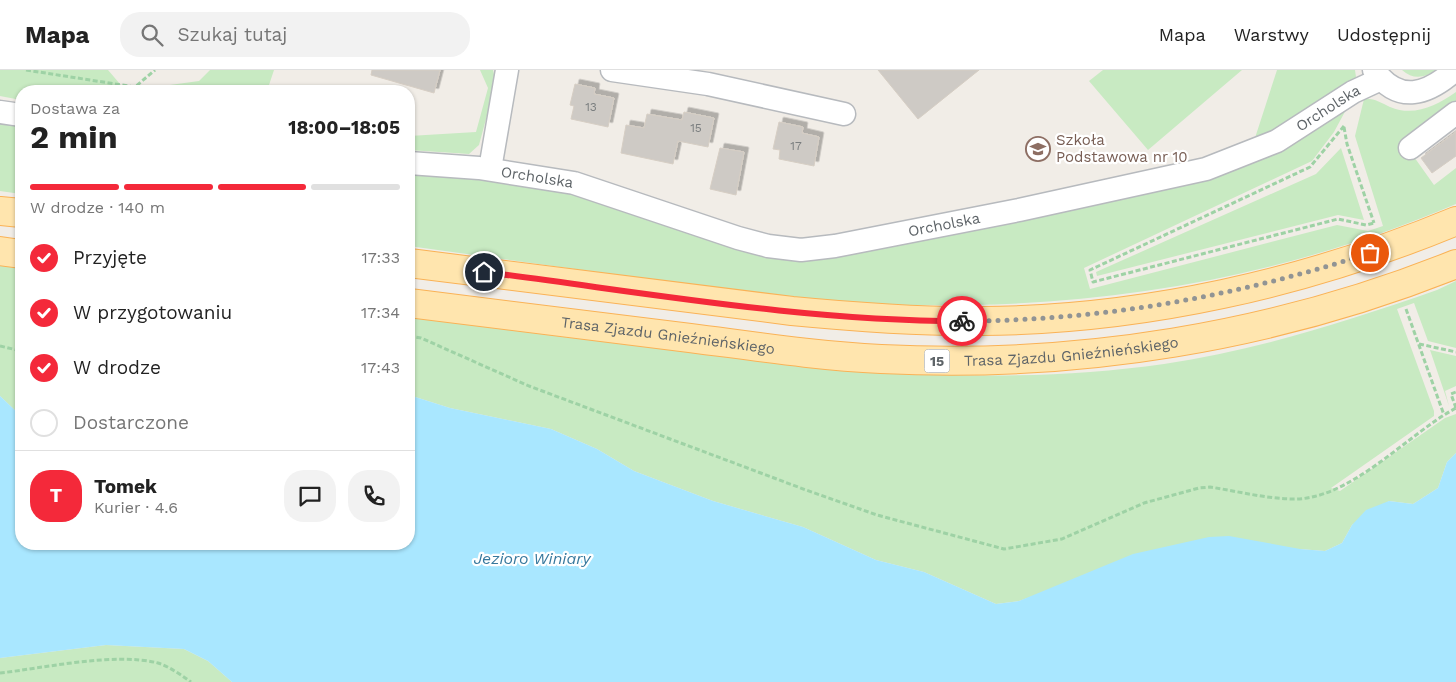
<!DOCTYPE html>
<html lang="pl">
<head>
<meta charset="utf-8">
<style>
	body { margin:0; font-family:"Work Sans",sans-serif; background:#f2f2f2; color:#222; height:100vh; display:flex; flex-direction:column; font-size:19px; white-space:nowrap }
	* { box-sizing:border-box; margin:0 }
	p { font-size:16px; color:#767676 }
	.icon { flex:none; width:28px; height:28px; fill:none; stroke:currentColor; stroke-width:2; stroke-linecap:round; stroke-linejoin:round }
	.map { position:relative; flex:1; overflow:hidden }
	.side { position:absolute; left:15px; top:15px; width:400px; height:465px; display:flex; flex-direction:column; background:#fff; border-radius:20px; box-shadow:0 1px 4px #0004 }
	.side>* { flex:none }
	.pin { position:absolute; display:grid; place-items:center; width:42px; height:42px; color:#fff; margin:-21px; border:2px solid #fff; border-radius:50%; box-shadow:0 1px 5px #0007 }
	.courier { position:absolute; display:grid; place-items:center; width:50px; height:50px; margin:-25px; border:4px solid #f4293a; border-radius:50%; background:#fff; color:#222; box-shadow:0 1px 6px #0007 }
	.summary em { font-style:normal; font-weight:700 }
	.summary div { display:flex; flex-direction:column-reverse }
	.summary { display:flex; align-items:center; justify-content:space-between; height:85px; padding:0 15px }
	h1 { font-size:32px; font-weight:700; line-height:38px }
	.bar { display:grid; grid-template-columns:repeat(4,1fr); gap:8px 5px; align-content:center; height:60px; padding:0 15px }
	.bar i { height:6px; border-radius:4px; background:#e0e0e0 }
	.bar .selected { background:#f4293a }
	.bar p { grid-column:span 4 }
	.line { display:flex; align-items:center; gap:12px; padding:0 15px; border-top:1px solid #e0e0e0 }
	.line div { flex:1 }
	.round { display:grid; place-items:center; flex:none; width:52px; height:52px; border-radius:20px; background:#f2f2f2 }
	ol { padding:0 15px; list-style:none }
	li { display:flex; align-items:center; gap:15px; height:55px }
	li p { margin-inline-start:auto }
	li .icon { padding:5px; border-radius:50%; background:#f4293a; color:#fff; stroke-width:4 }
	li:last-child { color:#767676 }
	li i { width:28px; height:28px; border:2px solid #e0e0e0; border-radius:50% }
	header { display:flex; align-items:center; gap:30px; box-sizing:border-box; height:70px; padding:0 25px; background:#fff; border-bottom:1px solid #e0e0e0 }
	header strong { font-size:24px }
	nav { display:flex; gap:28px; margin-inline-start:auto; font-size:18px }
	.search { width:350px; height:45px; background:#f2f2f2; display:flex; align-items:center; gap:12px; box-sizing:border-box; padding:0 18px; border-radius:20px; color:#767676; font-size:19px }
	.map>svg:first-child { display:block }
</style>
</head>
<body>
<header>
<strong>Mapa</strong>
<div class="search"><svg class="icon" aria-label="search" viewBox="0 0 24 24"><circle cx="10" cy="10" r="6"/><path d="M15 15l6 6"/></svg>Szukaj tutaj</div>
<nav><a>Mapa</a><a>Warstwy</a><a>Udostępnij</a></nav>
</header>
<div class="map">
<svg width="1456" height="612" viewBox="0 0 1456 612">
	<defs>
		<filter id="shadow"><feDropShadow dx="4.5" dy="-4.5" stdDeviation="0" flood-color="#0004"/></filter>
	</defs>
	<rect width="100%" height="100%" fill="#f1ede7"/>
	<path fill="#c8eac2" d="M0 0H108L126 21 199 11 210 0H274L267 21H21V30L0 26Z
		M480 0H493L496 12 479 75 469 84 409 80V66L476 62 488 18Z
		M1103 0H1242L1148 80 1089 11Z
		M1277 0H1355L1356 7C1334 31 1285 60 1254 71Z
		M1402 0H1436C1425 8 1413 10 1402 0Z
		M1456 22V39L1407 77 1434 115 1456 98V134C1301 200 1140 232 972 235 933 235 894 236 855 234 816 231 776 224 738 220 628 207 518 191 409 176V102L480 106 571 121 766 183 1208 106 1348 36 1334 62 1312 91 1084 198 1090 219 1337 155 1368 161 1383 156 1355 66 1364 29C1374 28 1381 33 1390 37 1414 47 1436 36 1456 22Z
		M0 52 21 55V124L0 121Z
		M1341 78 1364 150 1338 145 1097 206 1096 202 1316 104Z
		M0 193 21 195V346L0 326Z
		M1456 211V278L1428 271 1414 233 1397 239 1434 341V346L1331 418 1340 421 1445 348 1456 344V383L1447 392 1438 418 1413 434 1389 431 1352 455 1342 473 1325 481 1300 479 1048 521 1019 531 996 534 924 502 876 490 803 457 713 431 634 401 597 379 551 359 450 338 409 325V245C485 255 561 265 637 275 811 299 989 319 1164 294 1258 280 1348 251 1437 220Z
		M1430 280 1456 286V316L1445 321 1449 336Z
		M106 575 184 579 208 591 232 612H0V588Z"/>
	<path fill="#a9e7ff" d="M409 325 450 338 551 359 597 379 634 401 713 431 803 457 876 490 924 502 996 534 1019 531 1133 484 1209 467 1229 466 1300 479 1325 481 1342 473 1352 455 1366 440 1389 431 1413 434 1438 418 1447 392 1456 383V612H232L208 591 184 579 106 575 0 588V326L21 346V474H409Z"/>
	<path fill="#cecac5" stroke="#d6cec4" filter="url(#shadow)" d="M372 0H440L434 23 371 5Z
		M878 0H979L918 49Z
		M575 14 595 18 594 24 614 28 608 57 571 49 574 36 570 35Z
		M684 42 714 48 708 77 678 71 673 94 621 83 626 55 644 58 647 44 682 50Z
		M779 52 803 57 802 63 819 67 814 96 779 89 780 80 773 79Z
		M1456 62V86L1432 103 1421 88Z
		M720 78 744 82 736 125 710 119Z"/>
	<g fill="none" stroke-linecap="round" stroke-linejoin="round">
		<defs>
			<g id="minor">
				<path d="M612 0 708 14 844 44"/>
				<path d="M1374 0C1399 35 1428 24 1455 0"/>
				<path d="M0 42 21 45"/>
				<path d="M1410 78 1456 43"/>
				<path id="s1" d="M409 93 479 98 574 113 738 168 768 176 801 180 835 176 1019 140 1206 99 1277 71 1353 22 1381 9"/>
				<path d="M490 99 507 0"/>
			</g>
			<g id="major">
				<path d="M0 141 21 143"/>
				<path d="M0 181 21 184"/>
				<path d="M409 193 792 241C855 247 918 252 981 251 1143 250 1307 213 1456 151"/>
				<path id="s2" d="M409 233C502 245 596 256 690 268 753 276 817 286 881 289 1077 299 1274 267 1456 194"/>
			</g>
		</defs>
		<use href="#minor" stroke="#b7babe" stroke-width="25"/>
		<use href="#major" stroke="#fab256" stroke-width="30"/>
		<path stroke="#9ed2a5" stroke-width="3" stroke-dasharray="5 2.5" stroke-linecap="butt" d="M26 0 135 17 155 0
			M1344 56 1310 97 1090 200 1093 212 1338 149 1366 155 1374 153
			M1344 57 1347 74 1374 153
			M1406 239 1444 345
			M409 266 421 268 529 316 806 420 877 445 1004 479 1062 469 1144 433 1199 418 1210 417C1236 421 1263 428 1290 429 1349 432 1406 365 1456 338
			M1419 274 1456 282
			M0 276 21 281
			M1456 338 1451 324 1456 322
			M0 603C45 598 114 582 158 593 170 597 181 605 191 612"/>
		<use href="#minor" stroke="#fff" stroke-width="22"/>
		<use href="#major" stroke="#ffe5ae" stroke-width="28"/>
	</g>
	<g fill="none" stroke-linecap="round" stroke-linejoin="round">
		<path stroke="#919494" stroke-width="5" stroke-dasharray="0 9" d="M962 251C1101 251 1238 226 1370 183"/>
		<path stroke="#f4293a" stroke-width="6" d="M484 202C643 222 802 251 962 251"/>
	</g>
	<defs>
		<symbol id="school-ring" viewBox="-11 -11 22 22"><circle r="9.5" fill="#fff" stroke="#8d6e63" stroke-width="1.5"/><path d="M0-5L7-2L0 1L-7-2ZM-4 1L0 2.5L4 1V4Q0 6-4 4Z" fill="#8d6e63"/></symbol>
	</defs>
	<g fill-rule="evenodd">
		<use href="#school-ring" x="1024" y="65" width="28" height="28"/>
	</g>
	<g text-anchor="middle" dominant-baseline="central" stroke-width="4.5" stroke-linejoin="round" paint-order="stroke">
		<g font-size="12" fill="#7a7e7f">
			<text x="591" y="37">13</text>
			<text x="696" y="58">15</text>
			<text x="796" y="76">17</text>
		</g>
		<rect fill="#fff" stroke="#8e9295" stroke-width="1" x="924.5" y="279.5" width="25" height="23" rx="4"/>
		<g font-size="14" font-weight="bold" fill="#5e6468">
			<text x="937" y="291">15</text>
		</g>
		<g font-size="15" fill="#5e6468" stroke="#fff">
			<text stroke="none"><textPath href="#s1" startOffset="954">Orcholska</textPath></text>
			<text stroke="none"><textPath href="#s1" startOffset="129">Orcholska</textPath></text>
			<text stroke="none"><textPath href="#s1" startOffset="549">Orcholska</textPath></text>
			<text stroke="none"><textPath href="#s2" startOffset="261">Trasa Zjazdu Gnieźnieńskiego</textPath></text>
			<text stroke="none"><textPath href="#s2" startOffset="666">Trasa Zjazdu Gnieźnieńskiego</textPath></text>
		</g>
		<g font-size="15" fill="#785e54" stroke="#fff" text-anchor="start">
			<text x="1056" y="70">Szkoła<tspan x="1056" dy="17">Podstawowa nr 10</tspan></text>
		</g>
		<g font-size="16" font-style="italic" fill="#36789d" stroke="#fff">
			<text x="532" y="488">Jezioro Winiary</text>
		</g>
	</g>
</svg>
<div class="pin" style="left:1370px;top:183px;background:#ea580c"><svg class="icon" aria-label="bag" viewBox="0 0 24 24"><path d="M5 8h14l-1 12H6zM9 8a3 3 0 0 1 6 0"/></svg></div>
<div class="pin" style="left:484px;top:202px;background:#1f2937"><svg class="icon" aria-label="home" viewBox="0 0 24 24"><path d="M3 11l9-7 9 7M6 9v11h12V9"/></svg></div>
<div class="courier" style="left:962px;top:251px"><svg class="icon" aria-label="bike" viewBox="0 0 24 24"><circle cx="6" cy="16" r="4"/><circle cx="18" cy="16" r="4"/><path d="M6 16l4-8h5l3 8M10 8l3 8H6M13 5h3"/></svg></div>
<section class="side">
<div class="summary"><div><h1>2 min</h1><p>Dostawa za</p></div><em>18:00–18:05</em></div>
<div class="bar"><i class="selected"></i><i class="selected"></i><i class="selected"></i><i></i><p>W drodze · 140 m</p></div>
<ol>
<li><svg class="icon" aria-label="check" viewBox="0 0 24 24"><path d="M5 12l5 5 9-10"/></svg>Przyjęte<p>17:33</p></li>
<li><svg class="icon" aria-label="check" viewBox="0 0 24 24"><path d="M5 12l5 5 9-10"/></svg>W przygotowaniu<p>17:34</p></li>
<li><svg class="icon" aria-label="check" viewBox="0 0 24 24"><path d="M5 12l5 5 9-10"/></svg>W drodze<p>17:43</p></li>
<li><i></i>Dostarczone</li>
</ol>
<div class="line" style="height:90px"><b class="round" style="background:#f4293a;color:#fff">T</b><div><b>Tomek</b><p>Kurier · 4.6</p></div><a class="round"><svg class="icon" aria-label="chat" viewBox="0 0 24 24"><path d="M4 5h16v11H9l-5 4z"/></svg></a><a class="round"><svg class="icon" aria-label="phone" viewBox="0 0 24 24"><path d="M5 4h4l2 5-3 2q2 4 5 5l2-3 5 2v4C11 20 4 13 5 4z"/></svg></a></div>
</section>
</div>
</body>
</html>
